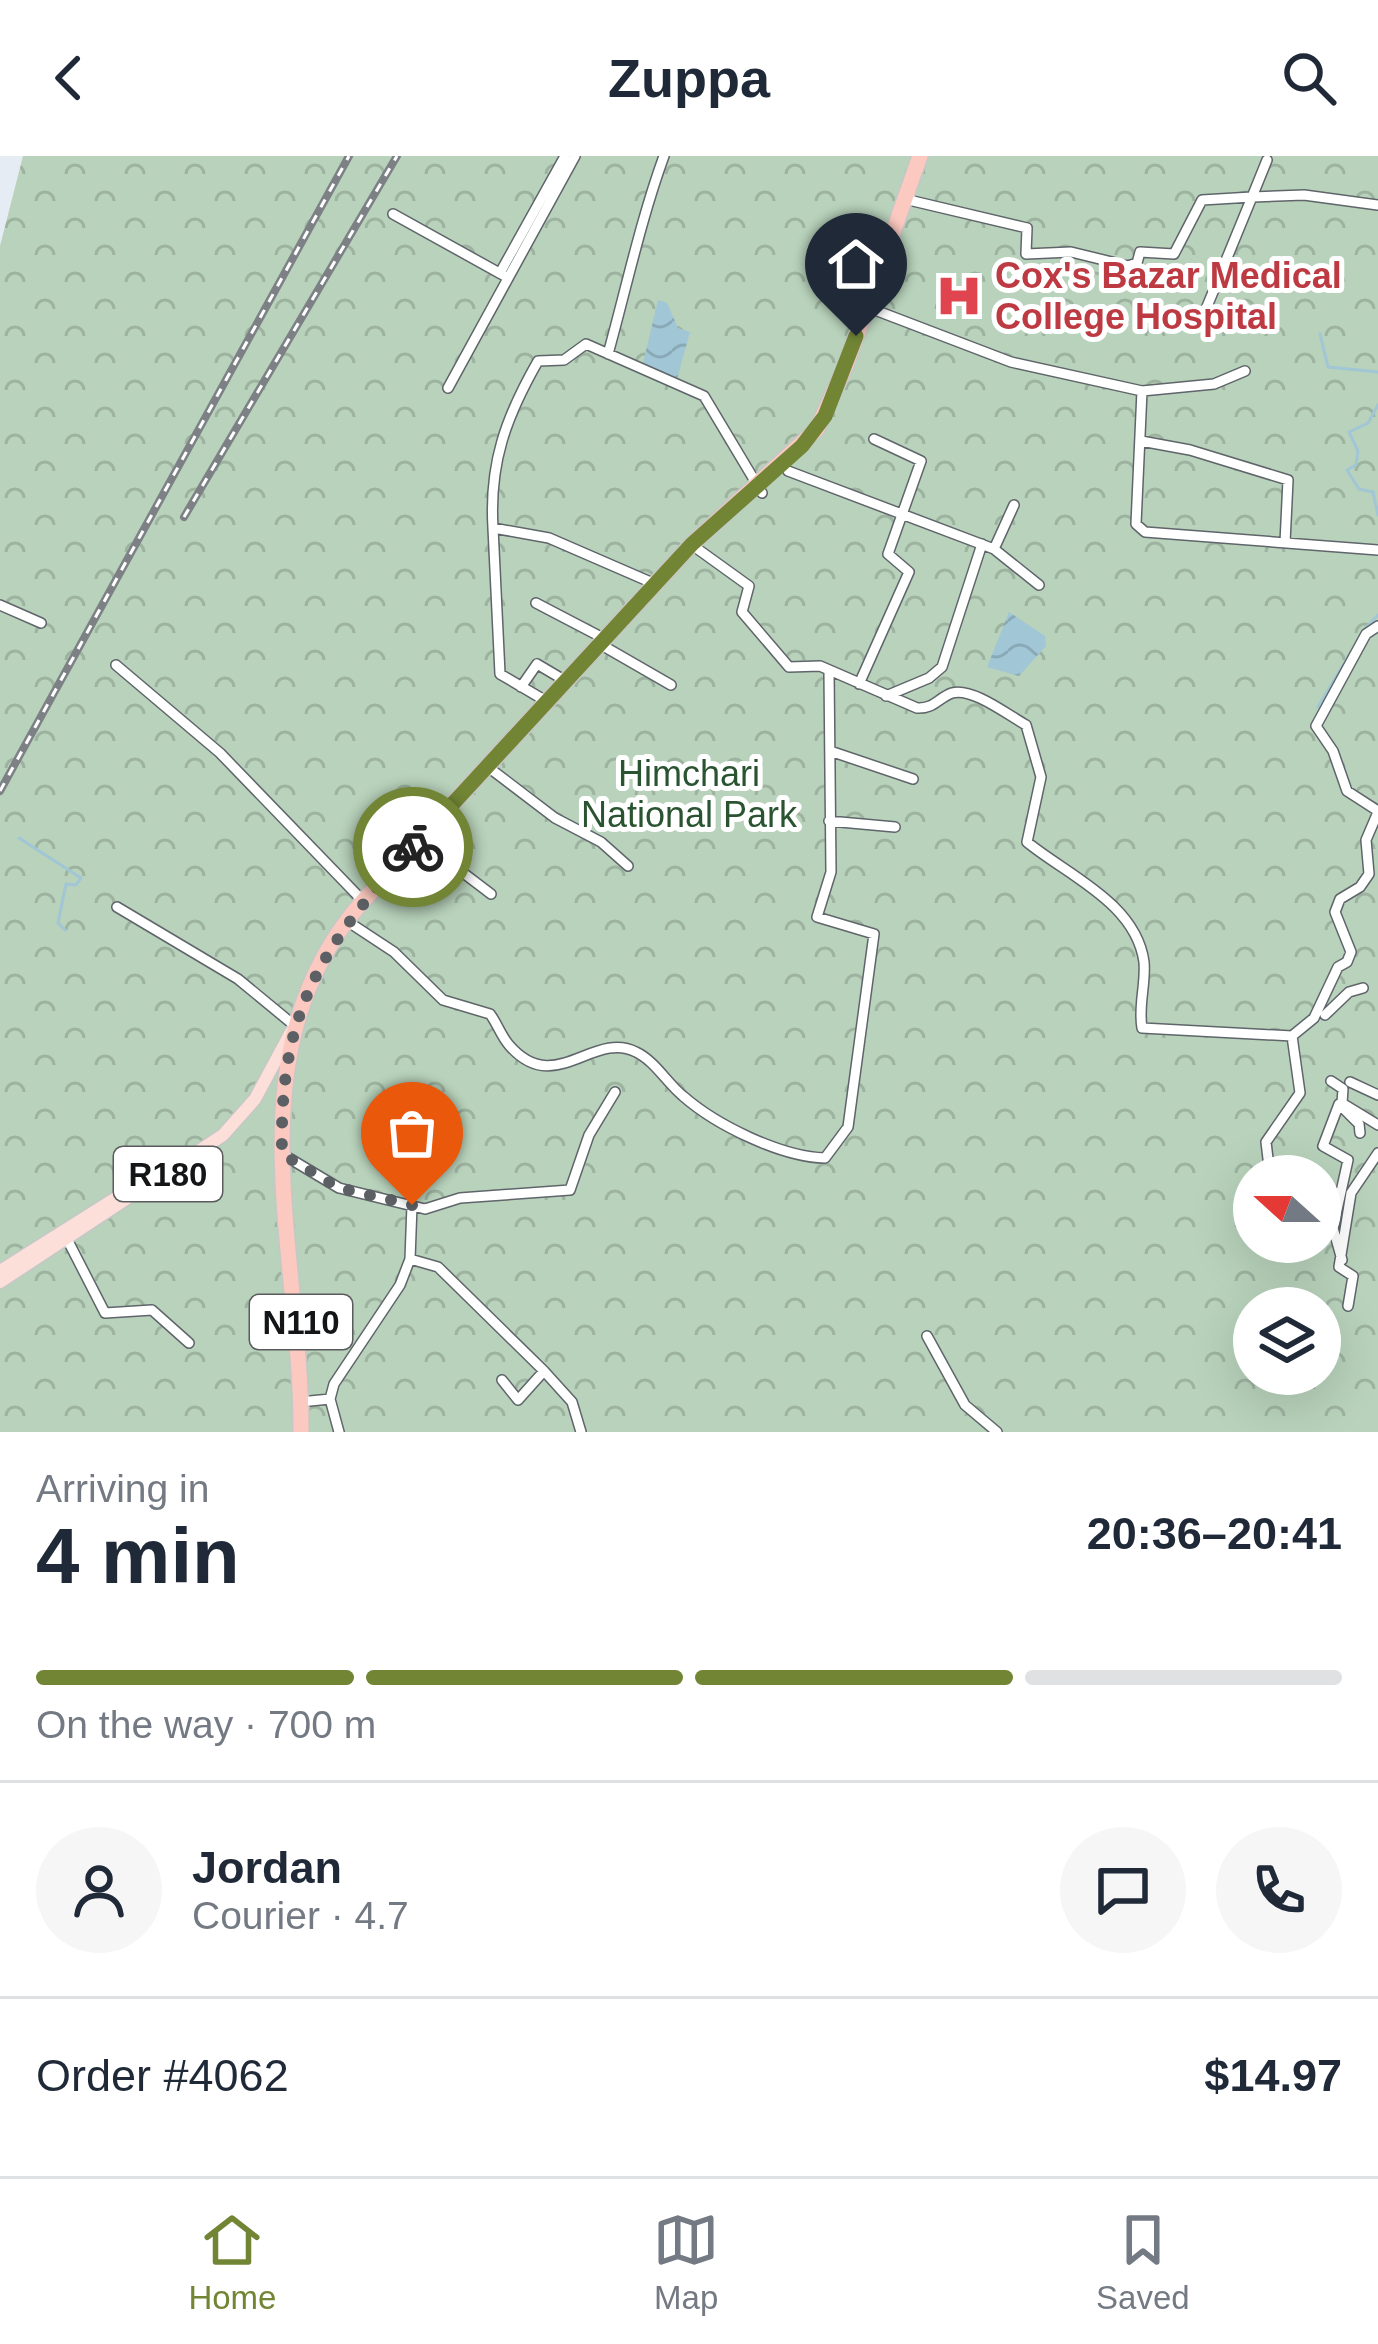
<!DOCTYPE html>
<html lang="en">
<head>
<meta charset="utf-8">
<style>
	body { margin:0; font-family:Helvetica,sans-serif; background:#f6f6f7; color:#1f2937; height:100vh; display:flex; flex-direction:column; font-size:45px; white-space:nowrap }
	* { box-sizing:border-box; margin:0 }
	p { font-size:39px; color:#747a83 }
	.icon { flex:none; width:66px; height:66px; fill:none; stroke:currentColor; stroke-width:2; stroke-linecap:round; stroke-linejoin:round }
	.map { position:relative; height:1276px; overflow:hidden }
	.sheet { display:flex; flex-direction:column; background:#fff; flex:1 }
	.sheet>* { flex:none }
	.needle { width:78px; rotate:291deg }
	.fabs { position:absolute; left:1233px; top:999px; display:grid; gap:24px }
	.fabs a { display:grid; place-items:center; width:108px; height:108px; border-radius:50%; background:#fff; box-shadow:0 12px 48px #0002; font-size:60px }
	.pin { position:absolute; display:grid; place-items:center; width:102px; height:102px; color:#fff; margin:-123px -51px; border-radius:50% 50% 50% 0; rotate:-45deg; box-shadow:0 0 12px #0007 }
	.pin .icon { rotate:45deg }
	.courier { position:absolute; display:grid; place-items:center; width:120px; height:120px; margin:-60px; border:9px solid #718535; border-radius:50%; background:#fff; color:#222; box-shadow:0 3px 15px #0007 }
	.headline em { font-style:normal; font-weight:700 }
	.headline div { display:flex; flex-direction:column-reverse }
	.headline { display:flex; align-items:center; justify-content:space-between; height:204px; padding:0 36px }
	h1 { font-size:78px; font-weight:700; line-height:90px }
	.bar { display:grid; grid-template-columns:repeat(4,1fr); gap:18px 12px; align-content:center; height:144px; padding:0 36px }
	.bar i { height:15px; border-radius:9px; background:#e0e1e3 }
	.bar .selected { background:#718535 }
	.bar p { grid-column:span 4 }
	.line { display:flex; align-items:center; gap:30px; padding:0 36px; border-top:3px solid #e0e1e3 }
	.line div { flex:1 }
	.round { display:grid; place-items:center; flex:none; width:126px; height:126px; border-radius:63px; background:#f6f6f7 }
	header { display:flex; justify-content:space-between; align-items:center; height:156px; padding:0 36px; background:#fff; font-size:54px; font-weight:700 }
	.tab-bar { display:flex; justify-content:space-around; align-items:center; height:168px; border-top:3px solid #e0e1e3; background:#fff; font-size:33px; color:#747a83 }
	.tab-bar a { display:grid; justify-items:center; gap:6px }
	.tab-bar .selected { color:#718535 }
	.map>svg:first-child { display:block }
</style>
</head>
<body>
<header><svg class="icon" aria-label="back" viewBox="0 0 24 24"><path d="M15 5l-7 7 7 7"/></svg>Zuppa<svg class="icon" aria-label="search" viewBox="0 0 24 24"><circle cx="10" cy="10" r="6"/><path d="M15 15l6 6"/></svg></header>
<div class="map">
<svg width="1378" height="1276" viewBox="0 0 1378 1276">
	<defs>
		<pattern id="park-crowns" width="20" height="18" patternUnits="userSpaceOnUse" patternTransform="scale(3)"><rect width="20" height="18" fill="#b8d2bb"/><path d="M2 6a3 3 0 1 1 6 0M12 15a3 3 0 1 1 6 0" fill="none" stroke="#9db3a0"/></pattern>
		<pattern id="water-waves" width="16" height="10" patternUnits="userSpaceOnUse" patternTransform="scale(3)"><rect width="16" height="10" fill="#a1c6d5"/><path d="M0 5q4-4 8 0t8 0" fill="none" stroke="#8aa9b6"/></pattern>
	</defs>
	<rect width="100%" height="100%" fill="#e5ecf3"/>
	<path fill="url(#park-crowns)" fill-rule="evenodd" d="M23 0H1378V1276H0V90ZM1254 1020H1320V1086H1254ZM1254 1152H1320V1218H1254Z"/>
	<path fill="url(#water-waves)" d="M658 144 667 147 678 172 690 176 677 223 643 207Z
		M1009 456 1045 480 1046 490 1019 520 987 511Z"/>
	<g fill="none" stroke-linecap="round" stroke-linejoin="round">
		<path stroke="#a1c6d5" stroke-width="3" d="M1320 178 1328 211 1378 216
			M1378 249 1368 267 1349 276 1358 295 1356 309 1347 314 1359 333 1373 336 1378 359
			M1365 473 1378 459
			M1318 551 1351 496
			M19 682 81 722 76 729 66 728 58 767 65 774"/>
		<defs>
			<path id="minor" d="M913 45 1027 72 1026 98 1071 96 1128 110 1137 107 1140 96 1174 98 1202 44 1252 41 1267 4
				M393 58 503 119
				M500 117 565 0
				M867 151 1011 206 1142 235 1136 368 1145 376 1378 394
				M1206 153 1252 41 1304 39 1378 49
				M608 198C626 133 641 63 664 0
				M448 232 575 0
				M1142 235 1214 228 1245 215
				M1141 285 1190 294 1288 324 1285 387
				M788 315 994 393 1039 429
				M493 372C489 307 506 261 538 205L564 204 586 188 704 240 762 337
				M994 393 1014 349
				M699 394 749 430 742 456 789 511 820 510 917 552C934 553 938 542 952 537 972 531 1008 559 1026 569L1041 621 1027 686C1067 719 1136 747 1144 806 1146 828 1138 850 1142 872L1292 880
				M536 447 603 482
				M0 449 41 467
				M1378 470 1366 478 1316 570 1333 595 1347 635 1378 655
				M605 491 671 529
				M116 509 220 597 363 745
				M859 528 909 416 888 398 921 305 874 283
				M521 531 537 508 564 524
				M886 540 929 522 942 511 982 388
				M546 545 500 518 493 372 549 382 655 428
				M833 596 913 623
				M492 614 555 662 601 686 628 710
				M829 665 895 671
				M420 684 491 738
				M117 751 238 823 295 870
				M353 769 394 796 443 844 490 858C497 867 501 880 509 889 554 942 593 874 636 896 655 905 667 927 683 940 716 969 781 1001 825 1002L848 971 874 778 817 761 831 716 829 515
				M1325 859 1349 836 1363 832
				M1331 925 1343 933 1342 947 1378 969
				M1350 926 1378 939
				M282 998 339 1032 425 1053 460 1042 570 1034 589 979 615 936
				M1269 1011 1266 986 1300 937 1292 880 1314 862 1338 811 1347 806 1351 796 1335 756 1340 743 1360 731 1369 718 1366 684 1378 656
				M67 1083 105 1157 152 1154 189 1187
				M410 1103 438 1111 544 1215 572 1246 581 1276
				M1342 1104 1333 1072 1348 1004 1323 990 1339 948 1359 968 1360 977
				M1348 1150 1353 1120 1339 1111 1351 1037 1378 997
				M927 1180 965 1249 997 1276
				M502 1224 518 1244 544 1215
				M330 1243 339 1276
				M310 1245 330 1243 334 1228 400 1129 410 1103 412 1049"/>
			<path id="major" d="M0 1115 127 1035
				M0 1126 223 979 255 943 291 876"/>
			<path id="highway" d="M301 1276C302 1097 229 896 363 745L692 388 817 273 846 209 920 0"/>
		</defs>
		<use href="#minor" stroke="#5f656a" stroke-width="12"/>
		<use href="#major" stroke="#c6c7c7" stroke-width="15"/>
		<use href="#highway" stroke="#c6c7c7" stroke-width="18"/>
		<use href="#minor" stroke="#fff" stroke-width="9"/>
		<use href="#major" stroke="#fddfd9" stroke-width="12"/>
		<use href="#highway" stroke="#fbc9bf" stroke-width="15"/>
		<defs>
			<path id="rail" d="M184 361 397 0
				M0 635 349 0"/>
		</defs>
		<use href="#rail" stroke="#7d8186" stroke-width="8"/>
		<use href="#rail" stroke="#fff" stroke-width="3" stroke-dasharray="9" stroke-linecap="butt"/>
	</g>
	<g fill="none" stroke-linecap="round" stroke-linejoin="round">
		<path stroke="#5c6064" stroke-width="12" stroke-dasharray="0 21.6" d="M412 1049 339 1032 282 998C279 856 320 792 413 691"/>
		<path stroke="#718535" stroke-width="15" d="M413 691 692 388 802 290 825 260 856 180"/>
	</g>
	<defs>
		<symbol id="hospital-bare" viewBox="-9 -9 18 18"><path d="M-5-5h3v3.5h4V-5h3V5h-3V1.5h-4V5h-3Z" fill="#e0444e" stroke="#fff" stroke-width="2.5" paint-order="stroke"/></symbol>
	</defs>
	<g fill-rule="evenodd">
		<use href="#hospital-bare" x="926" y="107" width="66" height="66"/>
	</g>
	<g text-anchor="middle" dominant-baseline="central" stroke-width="10" stroke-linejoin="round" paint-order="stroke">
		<g fill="#fff" stroke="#5a5b5d" stroke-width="3">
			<rect x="114" y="991" width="108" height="54" rx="9"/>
			<rect x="250" y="1139" width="102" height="54" rx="9"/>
		</g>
		<g font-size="33" font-weight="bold" fill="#131517">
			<text x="168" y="1018">R180</text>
			<text x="301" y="1166">N110</text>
		</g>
		<g font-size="36" font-weight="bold" fill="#be3a42" stroke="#fff" text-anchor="start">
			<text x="995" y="119">Cox's Bazar Medical<tspan x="995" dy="41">College Hospital</tspan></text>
		</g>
		<g font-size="36" fill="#2a5431" stroke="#fff">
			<text x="689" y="617">Himchari<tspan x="689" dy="41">National Park</tspan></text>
		</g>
	</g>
</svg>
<div class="fabs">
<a><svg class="needle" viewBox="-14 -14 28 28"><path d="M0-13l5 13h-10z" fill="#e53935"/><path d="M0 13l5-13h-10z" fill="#747a83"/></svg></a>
<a><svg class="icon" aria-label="layers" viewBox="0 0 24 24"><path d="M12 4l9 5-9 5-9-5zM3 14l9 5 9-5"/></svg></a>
</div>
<div class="pin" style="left:412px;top:1049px;background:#ea580c"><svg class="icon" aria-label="bag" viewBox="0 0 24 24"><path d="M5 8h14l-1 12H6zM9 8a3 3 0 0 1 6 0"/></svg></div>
<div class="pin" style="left:856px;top:180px;background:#1f2937"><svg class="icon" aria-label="home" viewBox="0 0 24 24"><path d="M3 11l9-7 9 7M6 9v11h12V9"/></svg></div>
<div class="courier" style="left:413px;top:691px"><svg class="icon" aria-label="bike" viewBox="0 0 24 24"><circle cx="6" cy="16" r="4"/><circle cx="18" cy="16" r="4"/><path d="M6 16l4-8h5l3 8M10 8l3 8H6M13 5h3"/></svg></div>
</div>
<section class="sheet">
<div class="headline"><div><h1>4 min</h1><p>Arriving in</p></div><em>20:36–20:41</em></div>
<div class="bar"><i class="selected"></i><i class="selected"></i><i class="selected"></i><i></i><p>On the way · 700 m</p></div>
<div class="line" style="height:216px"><a class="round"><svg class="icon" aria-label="person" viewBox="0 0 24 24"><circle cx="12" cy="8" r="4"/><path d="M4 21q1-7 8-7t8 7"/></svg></a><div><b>Jordan</b><p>Courier · 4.7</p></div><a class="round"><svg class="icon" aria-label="chat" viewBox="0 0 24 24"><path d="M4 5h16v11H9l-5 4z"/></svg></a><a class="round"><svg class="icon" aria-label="phone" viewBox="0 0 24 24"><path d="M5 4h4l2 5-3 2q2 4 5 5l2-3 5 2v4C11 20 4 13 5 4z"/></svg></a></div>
<div class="line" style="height:156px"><div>Order #4062</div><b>$14.97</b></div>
</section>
<nav class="tab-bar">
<a class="selected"><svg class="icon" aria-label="home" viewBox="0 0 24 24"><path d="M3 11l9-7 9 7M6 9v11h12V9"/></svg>Home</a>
<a><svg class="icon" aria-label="map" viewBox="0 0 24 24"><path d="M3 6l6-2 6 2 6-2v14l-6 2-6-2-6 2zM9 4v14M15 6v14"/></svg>Map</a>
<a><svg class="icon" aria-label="saved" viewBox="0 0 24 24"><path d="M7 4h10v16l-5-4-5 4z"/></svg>Saved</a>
</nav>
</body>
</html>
